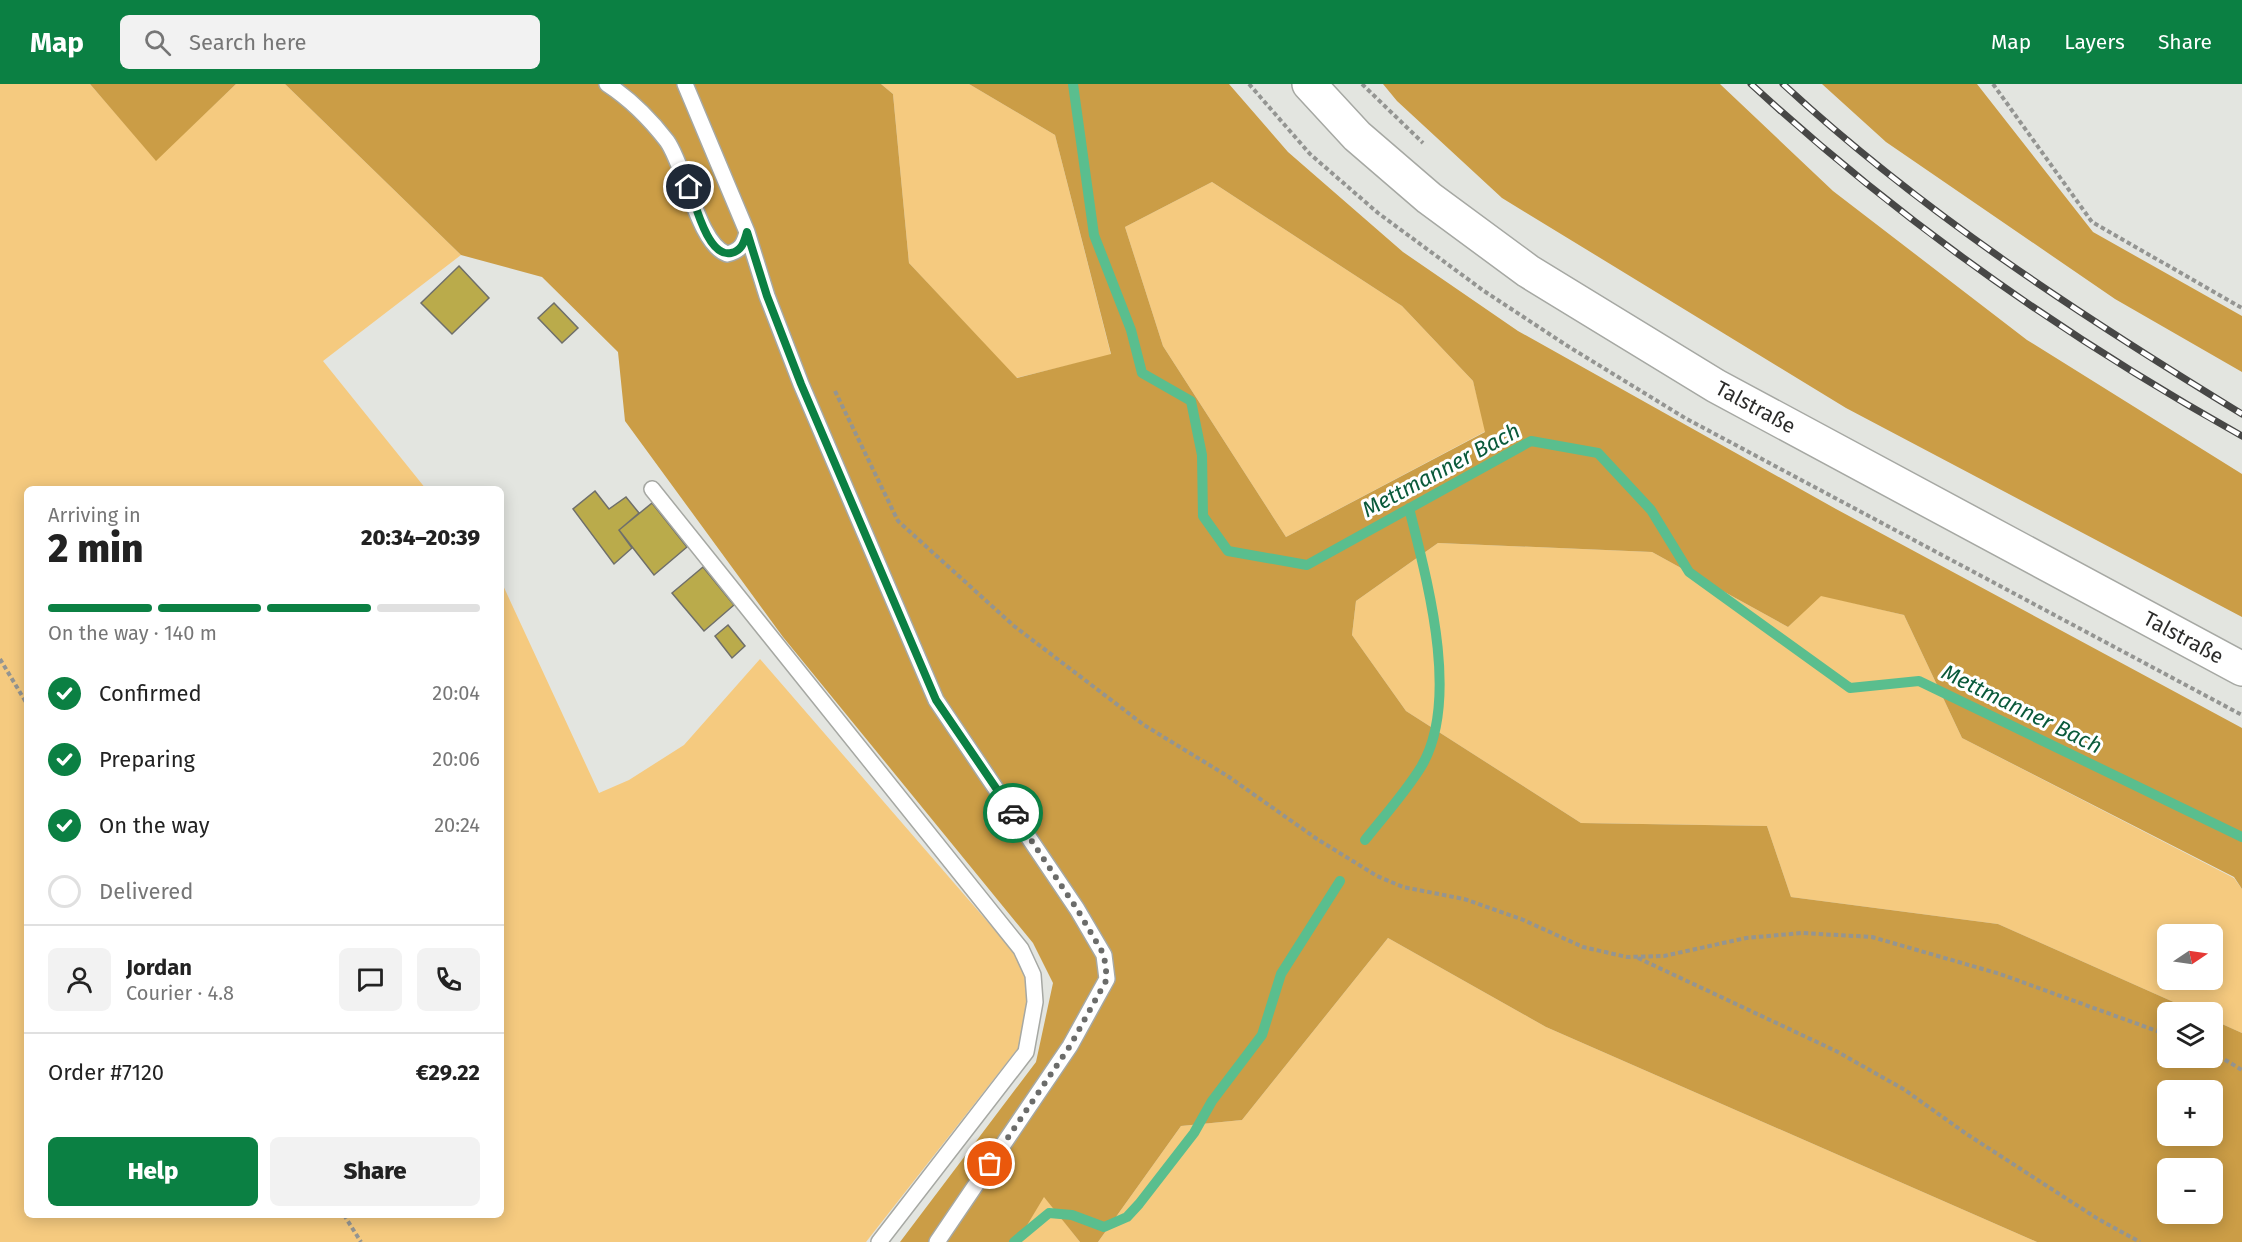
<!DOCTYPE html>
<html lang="en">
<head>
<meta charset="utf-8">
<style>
	body { margin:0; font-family:"Fira Sans",sans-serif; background:#f2f2f2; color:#222; height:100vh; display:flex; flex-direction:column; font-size:22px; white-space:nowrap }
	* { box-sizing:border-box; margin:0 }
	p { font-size:20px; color:#767676 }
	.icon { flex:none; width:33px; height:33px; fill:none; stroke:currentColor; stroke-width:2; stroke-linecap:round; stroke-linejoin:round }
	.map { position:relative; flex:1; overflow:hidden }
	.panel { position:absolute; left:24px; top:402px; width:480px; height:732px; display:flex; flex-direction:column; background:#fff; border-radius:9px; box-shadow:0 3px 15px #0003 }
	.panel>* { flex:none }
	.needle { width:39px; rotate:77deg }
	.tools { position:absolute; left:2157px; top:840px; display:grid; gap:12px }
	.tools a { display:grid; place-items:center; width:66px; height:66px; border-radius:9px; background:#fff; box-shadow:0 3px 15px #0003; font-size:30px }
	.pin { position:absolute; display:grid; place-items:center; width:51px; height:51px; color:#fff; margin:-26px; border:3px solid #fff; border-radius:50%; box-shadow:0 2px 6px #0007 }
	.courier { position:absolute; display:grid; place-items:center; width:60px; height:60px; margin:-30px; border:4px solid #0b8043; border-radius:50%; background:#fff; color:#222; box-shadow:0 2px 8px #0007 }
	.summary em { font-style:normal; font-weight:800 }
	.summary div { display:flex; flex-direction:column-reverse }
	.summary { display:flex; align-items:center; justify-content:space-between; height:102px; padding:0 24px }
	h1 { font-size:39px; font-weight:800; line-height:45px }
	.bar { display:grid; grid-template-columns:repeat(4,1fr); gap:9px 6px; align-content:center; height:72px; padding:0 24px }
	.bar i { height:8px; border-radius:4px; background:#e0e0e0 }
	.bar .active { background:#0b8043 }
	.bar p { grid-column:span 4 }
	.line { display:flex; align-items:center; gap:15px; padding:0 24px; border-top:2px solid #e0e0e0 }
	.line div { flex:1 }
	.round { display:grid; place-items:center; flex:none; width:63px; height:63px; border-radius:9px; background:#f2f2f2 }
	ol { padding:0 24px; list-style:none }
	li { display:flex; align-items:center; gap:18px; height:66px }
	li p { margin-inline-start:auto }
	li .icon { padding:6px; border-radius:50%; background:#0b8043; color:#fff; stroke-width:4 }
	li:last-child { color:#767676 }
	li i { width:33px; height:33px; border:3px solid #e0e0e0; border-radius:50% }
	.primary-button { display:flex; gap:12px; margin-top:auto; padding:12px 24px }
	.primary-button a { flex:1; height:69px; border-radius:9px; background:#0b8043; color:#fff; font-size:24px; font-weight:800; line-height:69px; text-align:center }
	.primary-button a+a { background:#f2f2f2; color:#222 }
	header { display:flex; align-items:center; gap:36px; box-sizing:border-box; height:84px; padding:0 30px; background:#0b8043; color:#fff }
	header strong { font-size:28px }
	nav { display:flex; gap:33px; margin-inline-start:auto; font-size:21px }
	.search { width:420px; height:54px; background:#f2f2f2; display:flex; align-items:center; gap:15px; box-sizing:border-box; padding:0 21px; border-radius:9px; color:#767676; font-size:22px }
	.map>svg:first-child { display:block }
</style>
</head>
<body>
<header>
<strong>Map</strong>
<div class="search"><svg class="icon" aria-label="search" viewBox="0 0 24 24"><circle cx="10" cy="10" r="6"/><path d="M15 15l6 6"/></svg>Search here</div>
<nav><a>Map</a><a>Layers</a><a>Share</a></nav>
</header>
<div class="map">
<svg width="2242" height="1158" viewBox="0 0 2242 1158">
	<rect width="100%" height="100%" fill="#e3e5e0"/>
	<path fill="#f5ca7f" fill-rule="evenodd" d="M0 0H90L156 76 236 0H285L461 171 323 277 426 405H27V1131H501V497L599 709 629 696 684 661 760 575 1013 867 1026 891 1027 916 1019 963 866 1158H0Z
		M881 0H969L1055 51 1111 271 1016 294 909 179 893 10Z
		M1212 98 1402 222 1473 297 1486 347 1286 453 1163 262 1125 143Z
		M1438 459 1652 468 1788 543 1820 511 1904 531 1962 654 2234 794 2242 805V949L2213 936 2212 928H2196L1998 840 1791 813 1767 742 1581 739 1406 627 1352 551 1356 517ZM2168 850H2212V896H2168Z
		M1388 854 1546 943 2037 1158H1098L1181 1042 1242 1036Z
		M1044 1112 1080 1158H1017Z"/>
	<path fill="#cb9d46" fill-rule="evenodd" d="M90 0H236L156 77Z
		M285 0H881L893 10 909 179 1017 294 1111 270 1055 51 969 0H1229L1288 68 1403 168 1518 247 1836 425 2242 644V805L2234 793 1962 654 1904 531 1821 512 1788 543 1652 468 1438 459 1356 517 1352 551 1406 627 1581 739 1767 742 1791 813 1998 840 2196 928H2168V974H2212L2213 936 2242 949V1158H2037L1546 943 1388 854 1242 1036 1181 1042 1098 1158H1080L1044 1113 1017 1158H900L1036 978 1053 899 1033 859 783 553 625 337 618 268 542 193 461 171ZM1212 98 1402 222 1473 297 1485 348 1286 453 1163 262 1125 143ZM2168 1006H2212V1052H2168ZM2168 1084H2212V1130H2168Z
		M1383 0H1720L1833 107 2027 256 2242 390V533L1846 324 1502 114 1397 17Z
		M1822 0H1977L2093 148 2242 232V288L2115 215 1886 58Z"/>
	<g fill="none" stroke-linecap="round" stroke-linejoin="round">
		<path stroke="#5abe8e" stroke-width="10" d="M1073 0 1094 151 1131 246 1142 289 1191 317 1202 371 1203 432 1228 467 1307 481 1531 357 1598 369 1651 426 1689 488 1850 604 1919 597 2242 753
			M1365 756C1384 732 1405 709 1421 683 1461 617 1427 496 1409 424
			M1014 1158 1049 1129 1072 1131 1104 1143 1127 1133 1139 1120 1194 1049 1212 1017 1262 951 1281 890 1340 797"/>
	</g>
	<path fill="#baab4b" stroke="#6f6f6a" stroke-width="1.5" d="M459 182 489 214 452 250 421 219Z
		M554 219 578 244 562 259 538 234Z
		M595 407 609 425 626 413 639 429 619 446 632 464 614 480 573 425Z
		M652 419 687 463 654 491 619 446Z
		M703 483 734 521 704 547 672 509Z
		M728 541 745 562 732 574 715 552Z"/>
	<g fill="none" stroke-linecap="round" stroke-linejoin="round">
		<defs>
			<path id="lane" d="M607 0C630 15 650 35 667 57 686 84 698 160 727 170 740 167 744 161 747 148
				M685 0 747 148 767 212 801 300 936 616 1077 825 1104 871 1107 895 1070 962 937 1158
				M652 405 1021 865 1033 891 1035 918 1026 968 879 1158"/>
			<g id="secondary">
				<path id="s1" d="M1309 0 1357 52 1429 114 1528 187 1716 302 2242 585"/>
			</g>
		</defs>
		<use href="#lane" stroke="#a6a8a3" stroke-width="18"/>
		<use href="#secondary" stroke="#a6a8a3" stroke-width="36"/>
		<path stroke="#949592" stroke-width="4" stroke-dasharray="4.5 3" stroke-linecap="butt" d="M1249 0 1310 70 1378 129 1484 207 1566 261 1685 334 2242 631
			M1362 0 1423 59
			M1993 0 2092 138 2242 224
			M835 307 898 437 1014 542 1144 641 1229 693 1317 755 1377 792 1403 803 1464 815 1521 835 1583 863 1627 873 1664 872 1746 854 1802 849 1872 853 2000 890 2168 951
			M0 575 27 620
			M1638 874 1836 967 1905 1006 1965 1049 2098 1135 2140 1158
			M2212 968 2242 986
			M344 1131 361 1158"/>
		<use href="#lane" stroke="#fff" stroke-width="15"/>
		<use href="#secondary" stroke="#fff" stroke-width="33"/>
		<defs>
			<path id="rail" d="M1751 0C1900 137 2065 253 2242 352
				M1783 0C1923 129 2080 231 2242 330"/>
		</defs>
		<use href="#rail" stroke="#474746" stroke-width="7"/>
		<use href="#rail" stroke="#fff" stroke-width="4.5" stroke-dasharray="14" stroke-linecap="butt"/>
	</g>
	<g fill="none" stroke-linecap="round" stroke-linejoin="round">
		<path stroke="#6b6c6a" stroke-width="6" stroke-dasharray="0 10.8" d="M990 1080 1070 962 1107 895 1104 871 1077 825 1013 729"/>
		<path stroke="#0b8043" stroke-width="8" d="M689 103C695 119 708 174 731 169 742 167 744 158 747 148L767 212 801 300 936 616 1013 729"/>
	</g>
	<g text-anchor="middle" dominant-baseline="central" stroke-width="6" stroke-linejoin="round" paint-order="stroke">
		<g font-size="21" fill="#2b2b2a" stroke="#fff">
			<text stroke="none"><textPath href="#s1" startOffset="554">Talstraße</textPath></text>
			<text stroke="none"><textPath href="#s1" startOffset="1040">Talstraße</textPath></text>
		</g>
		<g font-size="22" font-style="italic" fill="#0a5a3b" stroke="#fff">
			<text transform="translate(1441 386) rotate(-28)">Mettmanner Bach</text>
			<text transform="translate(2022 625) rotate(26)">Mettmanner Bach</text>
		</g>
	</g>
</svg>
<div class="tools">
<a><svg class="needle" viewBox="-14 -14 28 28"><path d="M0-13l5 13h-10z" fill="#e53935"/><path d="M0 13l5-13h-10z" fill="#767676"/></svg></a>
<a><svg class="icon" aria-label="layers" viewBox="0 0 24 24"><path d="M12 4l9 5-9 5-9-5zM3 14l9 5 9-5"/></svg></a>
<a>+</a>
<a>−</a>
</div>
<div class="pin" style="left:990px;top:1080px;background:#ea580c"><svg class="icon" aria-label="bag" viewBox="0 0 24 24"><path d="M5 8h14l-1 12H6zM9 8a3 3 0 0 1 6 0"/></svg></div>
<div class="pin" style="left:689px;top:103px;background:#1f2937"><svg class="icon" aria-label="home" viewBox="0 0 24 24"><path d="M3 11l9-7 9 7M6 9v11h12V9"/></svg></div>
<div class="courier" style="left:1013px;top:729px"><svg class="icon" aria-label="car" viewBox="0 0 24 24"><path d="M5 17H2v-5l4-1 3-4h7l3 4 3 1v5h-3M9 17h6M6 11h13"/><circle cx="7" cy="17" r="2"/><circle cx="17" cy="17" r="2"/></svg></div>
<section class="panel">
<div class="summary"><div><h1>2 min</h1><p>Arriving in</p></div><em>20:34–20:39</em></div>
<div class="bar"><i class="active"></i><i class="active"></i><i class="active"></i><i></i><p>On the way · 140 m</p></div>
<ol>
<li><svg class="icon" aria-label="check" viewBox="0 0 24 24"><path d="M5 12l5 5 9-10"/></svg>Confirmed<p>20:04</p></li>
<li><svg class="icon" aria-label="check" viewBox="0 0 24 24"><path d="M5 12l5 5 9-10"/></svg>Preparing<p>20:06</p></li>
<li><svg class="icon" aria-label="check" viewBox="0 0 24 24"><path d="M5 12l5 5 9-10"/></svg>On the way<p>20:24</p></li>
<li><i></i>Delivered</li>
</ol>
<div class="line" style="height:108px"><a class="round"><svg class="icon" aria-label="person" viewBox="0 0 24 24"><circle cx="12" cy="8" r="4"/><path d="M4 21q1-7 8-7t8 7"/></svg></a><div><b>Jordan</b><p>Courier · 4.8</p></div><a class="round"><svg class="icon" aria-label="chat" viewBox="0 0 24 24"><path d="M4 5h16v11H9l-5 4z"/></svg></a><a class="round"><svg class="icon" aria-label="phone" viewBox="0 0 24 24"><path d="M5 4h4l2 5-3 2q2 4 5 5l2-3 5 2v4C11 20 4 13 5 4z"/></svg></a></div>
<div class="line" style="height:78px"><div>Order #7120</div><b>€29.22</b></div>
<div class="primary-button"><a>Help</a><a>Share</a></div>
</section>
</div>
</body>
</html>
